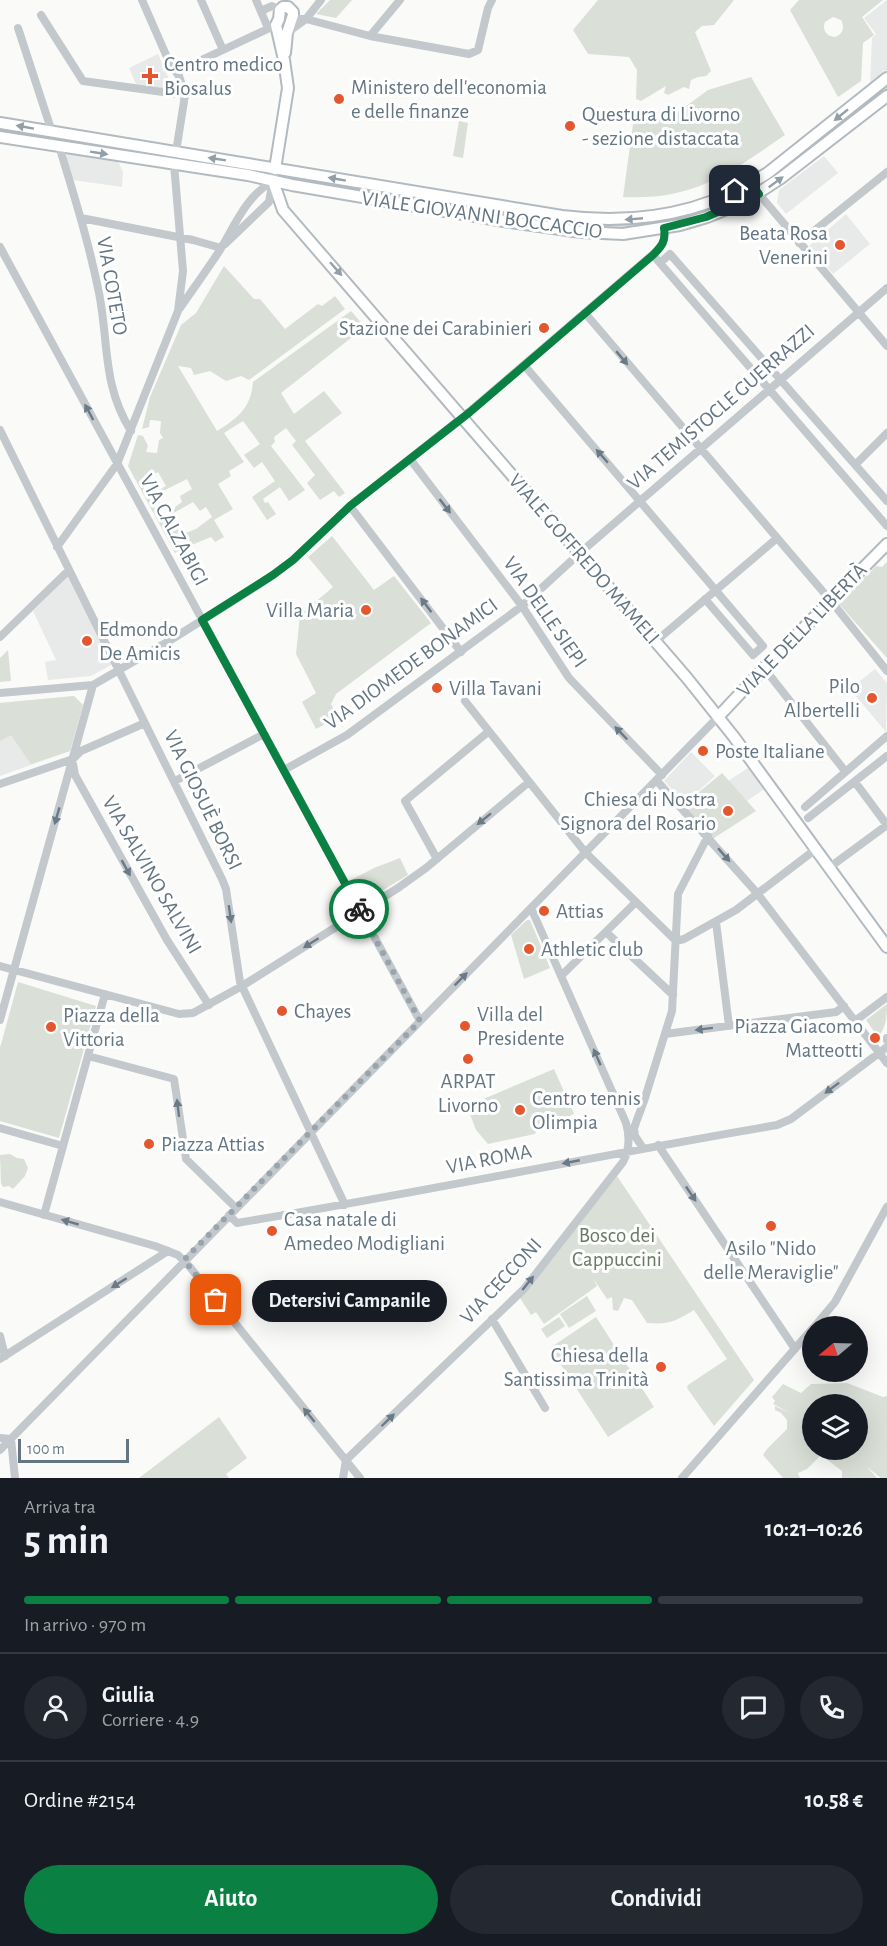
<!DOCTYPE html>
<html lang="it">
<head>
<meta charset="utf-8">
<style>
	body { margin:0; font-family:"Alegreya Sans",sans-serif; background:#242831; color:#f1f3f6; height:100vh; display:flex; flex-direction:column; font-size:22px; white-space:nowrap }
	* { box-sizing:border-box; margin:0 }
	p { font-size:20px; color:#9ea1a6 }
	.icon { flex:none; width:33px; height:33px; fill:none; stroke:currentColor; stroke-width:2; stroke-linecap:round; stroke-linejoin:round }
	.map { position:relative; height:1478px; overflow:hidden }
	.sheet { display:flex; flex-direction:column; background:#171b24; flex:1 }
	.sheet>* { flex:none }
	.needle { width:39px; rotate:251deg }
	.tools { position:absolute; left:802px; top:1316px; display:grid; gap:12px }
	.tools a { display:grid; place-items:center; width:66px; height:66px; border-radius:50%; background:#171b24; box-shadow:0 6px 24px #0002; font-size:30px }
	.scale { position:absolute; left:18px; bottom:15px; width:111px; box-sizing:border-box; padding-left:6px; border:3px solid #657683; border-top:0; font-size:16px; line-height:21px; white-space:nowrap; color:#657683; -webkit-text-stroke:4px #fff; paint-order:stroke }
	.pin { position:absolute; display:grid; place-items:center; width:51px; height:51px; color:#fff; margin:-26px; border-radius:12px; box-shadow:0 3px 9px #0006 }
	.courier { position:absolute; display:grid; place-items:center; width:60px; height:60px; margin:-30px; border:4px solid #0b8043; border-radius:50%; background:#fff; color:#222; box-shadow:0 2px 8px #0007 }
	.bubble { position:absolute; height:42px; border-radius:21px; background:#171b24; box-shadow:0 6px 24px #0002; font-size:20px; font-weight:700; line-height:42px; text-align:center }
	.head em { font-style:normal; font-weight:700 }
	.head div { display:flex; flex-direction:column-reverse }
	.head { display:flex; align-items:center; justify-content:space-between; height:102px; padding:0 24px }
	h1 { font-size:39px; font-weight:700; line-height:45px }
	.bar { display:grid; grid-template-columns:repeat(4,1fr); gap:9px 6px; align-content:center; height:72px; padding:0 24px }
	.bar i { height:8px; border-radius:4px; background:#363941 }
	.bar .selected { background:#0b8043 }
	.bar p { grid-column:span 4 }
	.line { display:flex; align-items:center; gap:15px; padding:0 24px; border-top:2px solid #363941 }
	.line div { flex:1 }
	.round { display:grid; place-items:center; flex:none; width:63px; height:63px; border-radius:32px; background:#242831 }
	.button { display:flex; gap:12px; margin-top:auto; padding:12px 24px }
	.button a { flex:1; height:69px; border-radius:36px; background:#0b8043; color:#fff; font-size:24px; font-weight:700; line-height:69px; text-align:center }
	.button a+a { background:#242831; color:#f1f3f6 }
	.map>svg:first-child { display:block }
</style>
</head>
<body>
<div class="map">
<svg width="887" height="1478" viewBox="0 0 887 1478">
	<rect width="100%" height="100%" fill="#fafaf8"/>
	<path fill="#e8e9e9" d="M887 0V70L870 84 872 38 876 34 864 18Z
		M158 54 173 88 170 89 136 84 129 68Z
		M67 154 118 161 123 172 122 187 73 180 66 160Z
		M824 156 838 173 786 214 777 203 779 190Z
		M846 214 870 244 833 274 809 246Z
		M69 575 113 664 91 676 48 680 45 662 56 660 33 611Z
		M875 669 887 683 886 732 850 689Z
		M74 696 83 705 70 751 0 776V703Z
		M691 752 715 776 685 803 664 781Z
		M751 766 766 788 747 801 745 798 742 800 728 781Z"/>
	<path fill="#dadfd7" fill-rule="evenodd" d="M330 0H352L336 18 316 14Z
		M598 0H734L714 25 702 26 695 32 711 71 706 76 698 77 691 80 689 89 684 87 668 95 664 93 666 86 641 101 636 99 637 70 629 57 588 54 573 30Z
		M799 0H883L862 17 874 35 863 43 861 81 838 97 790 10ZM833 17 841 20C845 28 843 34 835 37 826 36 822 30 825 22Z
		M751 77 785 135C728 174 695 200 623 197L633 124 674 115 708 90Z
		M887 84V92L766 186 763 182 782 169Z
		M459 121 468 123 463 158 453 156Z
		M0 127 249 168 253 171 0 131Z
		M284 175 576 222 614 224 641 222 645 225 644 228 589 230 283 179Z
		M224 266 254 299H260L285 329 318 304 322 306 335 296 345 309 249 380 241 376 226 381 210 371 194 375 191 368 178 366 217 431C238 418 251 408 253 382L351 311 365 327 281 393 294 414 324 391 342 413 305 441 345 493 339 497 334 491 320 500 307 483 315 475 292 445 296 441 286 428 274 437 275 442 271 446 305 490 289 501 280 487 263 499 265 503 268 502 276 514 267 520 252 497 275 481 262 462 254 468 244 455 260 444 243 421 224 433 244 462 229 471 231 476 218 484 233 509 214 520 224 537 215 542 211 537 189 546 187 545 175 553 128 466 138 435 143 436 148 446 146 452 157 453 159 440 163 438 160 433 161 421 150 420 149 427 142 429 150 397 181 325 196 313ZM158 472 166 486 148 496 140 481ZM187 479 192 489 180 496 182 502 175 507V509L160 518 149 498ZM193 502 200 511 206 507 212 517 196 529 183 534 172 514Z
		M332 536 374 590 394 576 431 623 336 694 331 704 338 717 316 729 302 702 316 693 296 654 300 615 333 587 308 557Z
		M887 562V658L839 604 876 566 882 567Z
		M8 650 11 681 0 682V658Z
		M74 696 83 705 70 751 31 764 11 735 0 741V703Z
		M722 773 756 811 711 840 681 807Z
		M400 858 408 875 365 901 353 879 374 868Z
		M527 920H530L550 968 524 979 511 935Z
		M18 982 96 1006 59 1138 0 1121V1048Z
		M887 1004C887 1016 886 1028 878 1037L866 1020Z
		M554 1069 574 1114 537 1130 535 1134 488 1144 476 1130 467 1106Z
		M10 1154 17 1158 24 1159 28 1168 25 1176 13 1189 9 1186 3 1187 1 1183 0 1155Z
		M617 1176 754 1380 714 1426 687 1388 688 1385 727 1359 694 1310C676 1321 668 1325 647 1323L632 1300 624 1298 618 1311 613 1310 612 1297 607 1299 593 1278 597 1286 544 1324 536 1312 531 1315 520 1298Z
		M587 1296 596 1311 569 1328 560 1314Z
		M559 1317 565 1326 547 1338 541 1329Z
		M596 1317 654 1407 608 1437 550 1348Z
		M847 1383 883 1397 887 1396V1478H881L867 1467 877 1478H842V1471L821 1455 807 1469 798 1473 800 1478H783L763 1455 767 1449 787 1429V1420L781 1413 775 1410V1406L794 1415 773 1404 775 1401 772 1397 783 1384 801 1393 811 1384ZM813 1404H858V1449H844L855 1458 841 1449H813V1426L807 1422 813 1424Z
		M219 1417 247 1458 226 1474 229 1478H139Z"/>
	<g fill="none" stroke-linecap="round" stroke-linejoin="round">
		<defs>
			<path id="secondary" d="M285 53 287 33 293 15V12L288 7
				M0 123 562 216C635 225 707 214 769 172L887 78
				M0 137 248 175 292 185 504 221 581 232 623 234 680 225 707 217 746 201 781 178 887 96
				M275 169 288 88 284 60 276 25 279 19 280 10 283 7H288
				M273 181 283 210 687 678 734 737 887 947
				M718 717 764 668 887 544"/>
		</defs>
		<use href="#secondary" stroke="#b3babf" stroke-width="14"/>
		<path stroke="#c3c8cc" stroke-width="8" d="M142 0 170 64 179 76 185 95 176 152
			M201 0 223 50
			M256 0 268 28
			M261 11 272 6 280 10
			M41 15 83 81 185 95
			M292 19H306L370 36 469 54 478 50 488 8 492 0
			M18 28 52 132
			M288 32 306 19 321 0
			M370 36 400 0
			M176 72 276 25
			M59 146C74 195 89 243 99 293 109 343 102 385 131 431
			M759 194 887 346
			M81 218 193 240 221 248
			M799 243 887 172
			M225 244 269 202 275 169
			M0 247 420 1021
			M653 255 887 526
			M660 263 670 254 887 501
			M180 308C193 289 207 270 220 250 235 225 246 196 273 181
			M585 313 831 601 887 671
			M524 365 763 646 753 655 705 599
			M0 430 222 879 226 889 240 982 345 1205
			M410 459 522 606 569 678 662 775
			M857 463 887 433
			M350 506 461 652
			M57 547 117 464 178 311 183 271 174 164
			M0 637 69 570
			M655 642 776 539
			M764 668 845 771
			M0 693 93 685 169 641 260 584 293 560 350 506 469 412 651 256C661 247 667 242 664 228
			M465 701 585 852 676 941
			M73 764 75 775 167 940 209 1005
			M284 770 347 735 522 606 581 552 887 288
			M175 781 264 734
			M657 781 757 893 887 1063
			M855 782 887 825
			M0 784 73 759 81 751 145 723
			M805 807 887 736
			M808 818 887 756
			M437 859 405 801 488 732
			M830 867 887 825
			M716 922 729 1026
			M606 932 673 995
			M676 941 684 939 736 910 816 849
			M0 966 179 1014 193 1013 242 986 398 888 426 868 529 782
			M561 976 636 902
			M0 1020 93 685
			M855 1021 887 997
			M665 1034 836 1012 844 1006
			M887 1038V1040
			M88 1056 174 1079 186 1159 236 1208
			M0 1128 63 1146
			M658 1145 795 1349
			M643 1148 635 1136 634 1128 645 1098 672 1011 678 894 708 836
			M0 1202 155 1246 178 1255 189 1266 360 1478
			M44 1215 105 994
			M229 1215 237 1223C417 1193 596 1156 777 1125L791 1119 887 1047
			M492 1319 545 1408
			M815 1326 835 1302 887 1207
			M0 1336 5 1356
			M0 1359 168 1251
			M0 1438 11 1439 15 1478
			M0 1450 718 717
			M346 1460 524 1289 623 1162C630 1149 630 1137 626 1123L531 908
			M343 1478 346 1460
			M682 1478 813 1328"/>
		<use href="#secondary" stroke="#fff" stroke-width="10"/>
	</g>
	<defs><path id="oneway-solid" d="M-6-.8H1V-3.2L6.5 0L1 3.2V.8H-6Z" transform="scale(1.5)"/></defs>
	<g fill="#939fa8">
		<use href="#oneway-solid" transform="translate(841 115) rotate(141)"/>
		<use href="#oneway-solid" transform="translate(25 127) rotate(-170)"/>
		<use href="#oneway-solid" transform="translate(99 153) rotate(9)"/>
		<use href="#oneway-solid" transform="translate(217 159) rotate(-171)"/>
		<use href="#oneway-solid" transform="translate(337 179) rotate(-170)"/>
		<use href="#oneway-solid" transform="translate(776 182) rotate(-36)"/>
		<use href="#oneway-solid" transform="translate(634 219) rotate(175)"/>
		<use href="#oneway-solid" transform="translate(336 269) rotate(49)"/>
	</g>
	<g fill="#6a7a87">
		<use href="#oneway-solid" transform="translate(622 358) rotate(50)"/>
		<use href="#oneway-solid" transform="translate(89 412) rotate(-118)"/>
		<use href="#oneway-solid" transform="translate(602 456) rotate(-131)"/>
		<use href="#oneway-solid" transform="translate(445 506) rotate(52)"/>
		<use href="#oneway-solid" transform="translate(426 605) rotate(-127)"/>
		<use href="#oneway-solid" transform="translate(621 733) rotate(-134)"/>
		<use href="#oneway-solid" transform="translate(57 816) rotate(106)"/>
		<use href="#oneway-solid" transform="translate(484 819) rotate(141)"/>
		<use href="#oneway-solid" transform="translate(724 855) rotate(49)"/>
		<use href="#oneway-solid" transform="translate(126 868) rotate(61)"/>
		<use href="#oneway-solid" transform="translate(230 914) rotate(82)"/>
		<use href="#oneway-solid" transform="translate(311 943) rotate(148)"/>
		<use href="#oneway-solid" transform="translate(461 979) rotate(-45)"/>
		<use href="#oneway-solid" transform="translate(704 1029) rotate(173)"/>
		<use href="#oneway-solid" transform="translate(597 1057) rotate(-114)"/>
		<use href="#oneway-solid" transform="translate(832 1088) rotate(143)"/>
		<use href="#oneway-solid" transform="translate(178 1108) rotate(-97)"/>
		<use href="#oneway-solid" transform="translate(571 1162) rotate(169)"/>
		<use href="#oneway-solid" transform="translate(691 1194) rotate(56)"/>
		<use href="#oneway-solid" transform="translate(70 1222) rotate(-164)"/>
		<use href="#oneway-solid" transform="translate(119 1283) rotate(148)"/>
		<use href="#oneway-solid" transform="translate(528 1283) rotate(-51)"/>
		<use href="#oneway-solid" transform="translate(309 1415) rotate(-129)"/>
		<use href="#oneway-solid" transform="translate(388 1420) rotate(-44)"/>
	</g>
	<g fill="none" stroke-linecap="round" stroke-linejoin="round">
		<path stroke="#99a4ac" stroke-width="6" stroke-dasharray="0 10.8" d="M216 1300 184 1260 420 1021 359 909"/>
		<path stroke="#0b8043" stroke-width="8" d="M359 909 202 620 273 575 293 560 350 506 470 412 653 255C662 246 666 241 664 228L706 217 759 194 751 183 735 191"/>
	</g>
	<g fill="#e4572e" stroke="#fff" stroke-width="2">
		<path d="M147 67h6v6h6v6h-6v6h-6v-6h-6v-6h6z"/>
		<circle cx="339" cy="99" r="6"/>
		<circle cx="570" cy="126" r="6"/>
		<circle cx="840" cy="245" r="6"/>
		<circle cx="544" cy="328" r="6"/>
		<circle cx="366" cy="610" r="6"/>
		<circle cx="87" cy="641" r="6"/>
		<circle cx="437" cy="688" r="6"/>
		<circle cx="872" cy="698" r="6"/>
		<circle cx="703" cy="751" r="6"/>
		<circle cx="728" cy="811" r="6"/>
		<circle cx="544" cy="911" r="6"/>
		<circle cx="529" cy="949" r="6"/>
		<circle cx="282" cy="1011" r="6"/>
		<circle cx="465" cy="1026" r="6"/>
		<circle cx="51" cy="1027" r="6"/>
		<circle cx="875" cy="1038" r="6"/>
		<circle cx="468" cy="1059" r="6"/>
		<circle cx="520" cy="1110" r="6"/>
		<circle cx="149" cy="1144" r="6"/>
		<circle cx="771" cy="1226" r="6"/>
		<circle cx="272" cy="1231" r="6"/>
		<circle cx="661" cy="1367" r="6"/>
	</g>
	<g text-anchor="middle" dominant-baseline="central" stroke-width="6" stroke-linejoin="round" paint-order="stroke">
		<g font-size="21" fill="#657683" stroke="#fff" text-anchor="start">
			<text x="164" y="64">Centro medico<tspan x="164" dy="24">Biosalus</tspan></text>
			<text x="351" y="87">Ministero dell'economia<tspan x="351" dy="24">e delle finanze</tspan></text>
			<text x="582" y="114">Questura di Livorno<tspan x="582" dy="24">- sezione distaccata</tspan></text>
			<text x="828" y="233" text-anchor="end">Beata Rosa<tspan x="828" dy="24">Venerini</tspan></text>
			<text x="532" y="328" text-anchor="end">Stazione dei Carabinieri</text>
			<text x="354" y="610" text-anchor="end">Villa Maria</text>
			<text x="99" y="629">Edmondo<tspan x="99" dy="24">De Amicis</tspan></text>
			<text x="860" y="686" text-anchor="end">Pilo<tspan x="860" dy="24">Albertelli</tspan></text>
			<text x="449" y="688">Villa Tavani</text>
			<text x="715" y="751">Poste Italiane</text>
			<text x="716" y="799" text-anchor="end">Chiesa di Nostra<tspan x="716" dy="24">Signora del Rosario</tspan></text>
			<text x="556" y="911">Attias</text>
			<text x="541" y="949">Athletic club</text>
			<text x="294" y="1011">Chayes</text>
			<text x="477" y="1014">Villa del<tspan x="477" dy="24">Presidente</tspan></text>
			<text x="63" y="1015">Piazza della<tspan x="63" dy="24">Vittoria</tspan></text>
			<text x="863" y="1026" text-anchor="end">Piazza Giacomo<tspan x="863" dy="24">Matteotti</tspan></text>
			<text x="468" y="1081" text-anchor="middle">ARPAT<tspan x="468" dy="24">Livorno</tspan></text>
			<text x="532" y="1098">Centro tennis<tspan x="532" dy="24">Olimpia</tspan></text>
			<text x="161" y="1144">Piazza Attias</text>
			<text x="284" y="1219">Casa natale di<tspan x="284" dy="24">Amedeo Modigliani</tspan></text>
			<text x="771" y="1248" text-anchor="middle">Asilo "Nido<tspan x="771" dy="24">delle Meraviglie"</tspan></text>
			<text x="649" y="1355" text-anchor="end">Chiesa della<tspan x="649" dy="24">Santissima Trinità</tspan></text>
		</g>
		<g font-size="21" fill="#657683" stroke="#fff">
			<text transform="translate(482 215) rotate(8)">VIALE GIOVANNI BOCCACCIO</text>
			<text transform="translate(112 286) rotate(80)">VIA COTETO</text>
			<text transform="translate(721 407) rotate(-41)">VIA TEMISTOCLE GUERRAZZI</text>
			<text transform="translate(174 530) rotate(62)">VIA CALZABIGI</text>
			<text transform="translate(584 559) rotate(49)">VIALE GOFFREDO MAMELI</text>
			<text transform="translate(545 612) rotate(55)">VIA DELLE SIEPI</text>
			<text transform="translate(802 630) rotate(-46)">VIALE DELLA LIBERTÀ</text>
			<text transform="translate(411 664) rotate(-36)">VIA DIOMEDE BONAMICI</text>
			<text transform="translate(203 800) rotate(64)">VIA GIOSUÈ BORSI</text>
			<text transform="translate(152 875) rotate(60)">VIA SALVINO SALVINI</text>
			<text transform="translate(489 1159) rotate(-11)">VIA ROMA</text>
			<text transform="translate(501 1281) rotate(-47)">VIA CECCONI</text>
		</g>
		<g font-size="21" fill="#687a64" stroke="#fff">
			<text x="617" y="1235">Bosco dei<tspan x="617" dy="24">Cappuccini</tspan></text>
		</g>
	</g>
</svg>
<div class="tools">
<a><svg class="needle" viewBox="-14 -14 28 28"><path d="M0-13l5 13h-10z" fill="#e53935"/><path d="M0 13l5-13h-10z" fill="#9ea1a6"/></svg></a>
<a><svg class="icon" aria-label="layers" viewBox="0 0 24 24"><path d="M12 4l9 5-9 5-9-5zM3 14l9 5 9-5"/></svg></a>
</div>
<div class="scale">100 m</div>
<div class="pin" style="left:216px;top:1300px;background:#ea580c"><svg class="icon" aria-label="bag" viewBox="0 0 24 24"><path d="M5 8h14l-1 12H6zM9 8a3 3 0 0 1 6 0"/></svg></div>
<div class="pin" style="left:735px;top:191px;background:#1f2937"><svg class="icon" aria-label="home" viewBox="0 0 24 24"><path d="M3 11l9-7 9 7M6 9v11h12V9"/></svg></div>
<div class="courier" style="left:359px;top:909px"><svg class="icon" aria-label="bike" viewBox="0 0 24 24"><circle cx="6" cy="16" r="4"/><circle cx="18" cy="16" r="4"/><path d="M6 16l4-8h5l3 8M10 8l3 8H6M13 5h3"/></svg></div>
<div class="bubble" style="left:252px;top:1280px;width:195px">Detersivi Campanile</div>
</div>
<section class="sheet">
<div class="head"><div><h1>5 min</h1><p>Arriva tra</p></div><em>10:21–10:26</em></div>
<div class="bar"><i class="selected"></i><i class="selected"></i><i class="selected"></i><i></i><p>In arrivo · 970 m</p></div>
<div class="line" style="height:108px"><a class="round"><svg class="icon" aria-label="person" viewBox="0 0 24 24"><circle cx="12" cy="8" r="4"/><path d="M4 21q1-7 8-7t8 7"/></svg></a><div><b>Giulia</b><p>Corriere · 4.9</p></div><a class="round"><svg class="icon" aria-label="chat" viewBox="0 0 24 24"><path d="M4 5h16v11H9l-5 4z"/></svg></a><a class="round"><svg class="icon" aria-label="phone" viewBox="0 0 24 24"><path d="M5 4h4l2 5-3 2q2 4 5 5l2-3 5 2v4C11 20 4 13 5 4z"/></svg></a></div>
<div class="line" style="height:78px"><div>Ordine #2154</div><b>10.58 €</b></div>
<div class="button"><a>Aiuto</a><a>Condividi</a></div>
</section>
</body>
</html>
